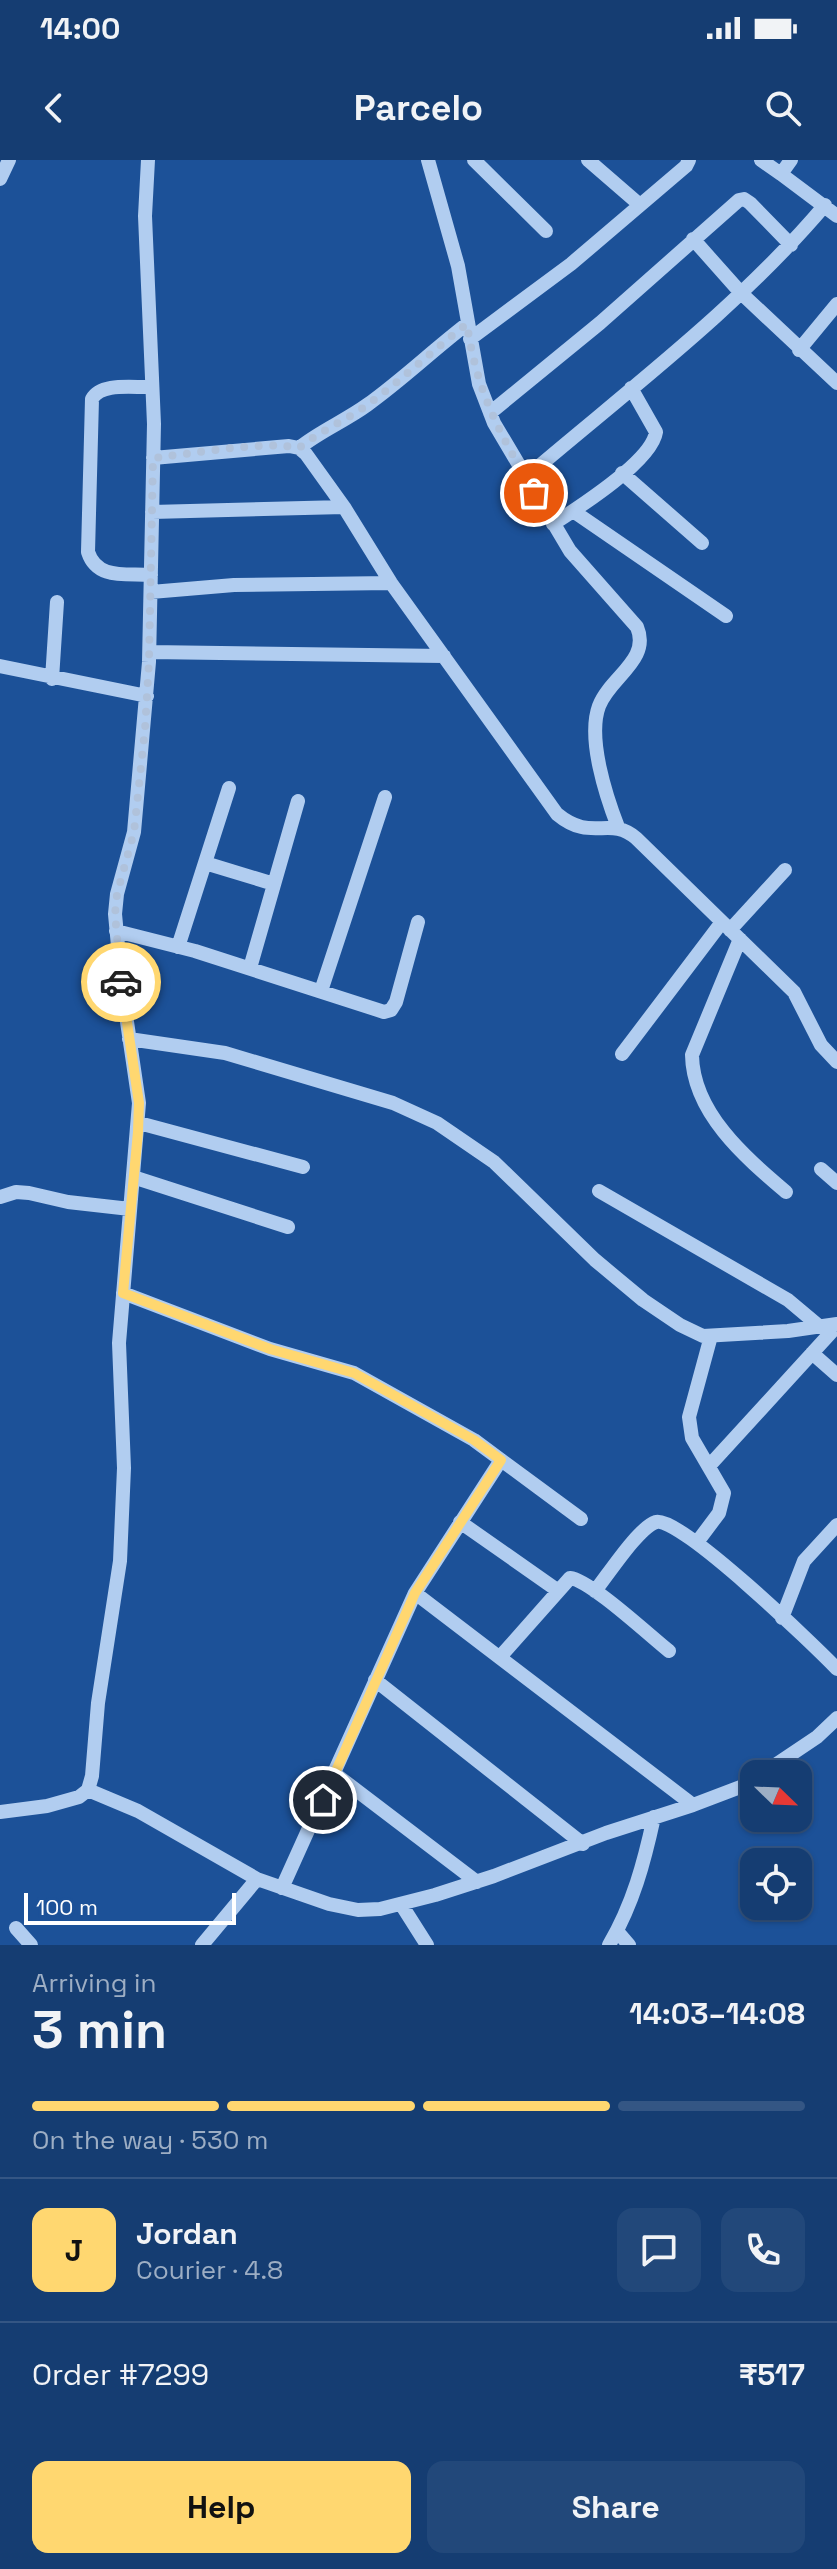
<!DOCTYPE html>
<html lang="en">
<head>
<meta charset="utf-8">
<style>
	body { margin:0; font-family:"Space Grotesk",sans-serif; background:#22487a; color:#f1f3f6; height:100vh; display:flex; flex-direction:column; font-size:30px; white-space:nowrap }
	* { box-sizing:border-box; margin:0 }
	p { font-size:26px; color:#9daec4 }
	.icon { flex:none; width:44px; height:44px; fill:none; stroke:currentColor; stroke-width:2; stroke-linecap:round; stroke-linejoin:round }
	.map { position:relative; height:1785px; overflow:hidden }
	.drawer { display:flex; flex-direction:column; background:#153d72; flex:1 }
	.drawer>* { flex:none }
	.needle { width:52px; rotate:113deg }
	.tools { position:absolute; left:740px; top:1600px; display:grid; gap:16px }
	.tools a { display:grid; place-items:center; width:72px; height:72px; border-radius:16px; background:#153d72; box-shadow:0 2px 6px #0004,0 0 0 2px #345684; font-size:40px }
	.scale { position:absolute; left:24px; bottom:20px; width:212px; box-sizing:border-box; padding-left:8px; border:4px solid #fff; border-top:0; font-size:22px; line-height:28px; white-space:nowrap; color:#fff; -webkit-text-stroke:6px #1c5198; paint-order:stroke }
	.pin { position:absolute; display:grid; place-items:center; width:68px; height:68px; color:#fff; margin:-34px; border:4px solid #fff; border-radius:50%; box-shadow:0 2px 8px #0007 }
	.courier { position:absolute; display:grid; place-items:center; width:80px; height:80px; margin:-40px; border:6px solid #ffd770; border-radius:50%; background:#fff; color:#222; box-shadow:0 2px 10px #0007 }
	.summary em { font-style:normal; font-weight:800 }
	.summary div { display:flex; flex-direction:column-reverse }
	.summary { display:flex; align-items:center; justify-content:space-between; height:136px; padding:0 32px }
	h1 { font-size:52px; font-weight:800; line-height:60px }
	.bar { display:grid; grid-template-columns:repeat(4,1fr); gap:12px 8px; align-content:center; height:96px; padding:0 32px }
	.bar i { height:10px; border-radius:6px; background:#345684 }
	.bar .active { background:#ffd770 }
	.bar p { grid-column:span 4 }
	.line { display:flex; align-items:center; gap:20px; padding:0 32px; border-top:2px solid #345684 }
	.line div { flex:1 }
	.round { display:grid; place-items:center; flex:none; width:84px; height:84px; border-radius:16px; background:#22487a }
	.button { display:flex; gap:16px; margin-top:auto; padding:16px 32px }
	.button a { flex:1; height:92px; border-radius:16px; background:#ffd770; color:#111; font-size:32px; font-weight:800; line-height:92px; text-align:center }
	.button a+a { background:#22487a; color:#f1f3f6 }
	.status { display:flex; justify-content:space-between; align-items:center; height:56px; padding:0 40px; background:#153d72; direction:ltr }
	.status svg { height:22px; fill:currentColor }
	header { display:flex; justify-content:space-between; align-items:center; height:104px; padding:0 32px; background:#153d72; font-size:36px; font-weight:800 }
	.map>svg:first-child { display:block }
</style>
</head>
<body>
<div class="status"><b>14:00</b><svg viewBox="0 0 49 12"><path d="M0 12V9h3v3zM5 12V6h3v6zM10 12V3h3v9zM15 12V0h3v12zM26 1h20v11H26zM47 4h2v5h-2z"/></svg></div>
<header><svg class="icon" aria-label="back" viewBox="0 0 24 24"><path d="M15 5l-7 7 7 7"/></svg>Parcelo<svg class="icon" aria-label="search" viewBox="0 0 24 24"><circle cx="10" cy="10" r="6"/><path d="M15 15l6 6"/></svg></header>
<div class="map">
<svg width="837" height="1785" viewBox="0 0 837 1785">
	<rect width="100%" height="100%" fill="#1c5198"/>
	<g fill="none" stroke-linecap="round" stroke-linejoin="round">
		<path stroke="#b1cdf0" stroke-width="14" d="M428 0 458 106 479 224 494 263 570 391 637 467C651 500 610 517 599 546 587 578 606 636 618 667
			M474 0 546 71
			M588 0 640 45
			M761 0 781 14
			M791 0 781 14 837 56
			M0 19 9 0
			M693 79 741 133 837 223
			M470 179 571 104 686 6 689 0
			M799 190 837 144
			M490 253 600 163 739 40 744 39 750 43 791 85
			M299 288C320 271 345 261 367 245 402 220 433 190 467 164
			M153 298 289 286 299 288 306 294 344 347 391 423 557 654C592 683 609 655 636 678L794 832 821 885 837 902
			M622 313 702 383
			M525 318C628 230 738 148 825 45
			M573 351 726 456
			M152 352 344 347
			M553 364C578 348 652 301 656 272L631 228
			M151 415C126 413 97 420 88 392L92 239C101 222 134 228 152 227
			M151 432 234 425 391 423
			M150 492 444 496
			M0 506 147 536
			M52 519 57 442
			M205 703 274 724
			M730 770 785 710
			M116 771 195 791 384 852 391 850 396 842 418 762
			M740 779 692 895C693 953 745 997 786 1032
			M178 787 229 628
			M250 808 298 641
			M321 831 385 637
			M129 879 225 893 393 943 437 963 494 1002 595 1100 643 1140 680 1165 703 1176 788 1171 837 1164
			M622 894 722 762
			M139 963 303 1007
			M821 1009 837 1023
			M133 1017 288 1067
			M599 1031 788 1140 819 1166
			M0 1037 16 1032 29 1033 68 1042 130 1049
			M123 1133 270 1189 354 1213 474 1280 581 1359
			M812 1193 837 1215
			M709 1306 837 1166
			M460 1362 557 1430
			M698 1381 719 1353 724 1333 692 1278 689 1257 711 1176
			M595 1431C608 1415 638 1368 656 1362 679 1355 816 1487 837 1509
			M415 1433 693 1645
			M782 1458 804 1401 837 1365
			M500 1497 570 1418C590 1420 650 1476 669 1491
			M375 1520 583 1684
			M335 1614 477 1722
			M762 1614 817 1577 837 1558
			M88 1630 138 1651 257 1719 329 1744 358 1750 380 1749 435 1735 494 1716 606 1673 693 1645 743 1626 754 1619
			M0 1652 47 1646 79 1637 88 1630 92 1616 98 1543 120 1401 124 1308 119 1183 139 943 122 828 115 754 117 734 134 672 149 502 154 264 145 56 148 0
			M282 1728 415 1433 501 1300
			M401 1744 427 1785
			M16 1768 31 1785
			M617 1771 629 1785
			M202 1785 257 1719
			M609 1785C633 1744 644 1703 654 1657"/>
	</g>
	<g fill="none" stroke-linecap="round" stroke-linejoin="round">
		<path stroke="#b0c2db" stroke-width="8" stroke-dasharray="0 14.4" d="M121 822 115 754 117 734 134 672 145 569 149 502 153 298C191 294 265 280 299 288 320 271 345 261 367 245 402 220 433 190 467 164 477 234 500 273 534 333"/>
		<path stroke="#ffd770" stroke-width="10" d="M121 822 139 943 138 972 123 1133 270 1189 354 1213 474 1280 501 1300 415 1433 323 1640"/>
	</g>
</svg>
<div class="tools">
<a><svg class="needle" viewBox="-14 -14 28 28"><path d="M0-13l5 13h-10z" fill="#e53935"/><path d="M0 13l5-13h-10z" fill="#9daec4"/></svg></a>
<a><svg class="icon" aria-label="locate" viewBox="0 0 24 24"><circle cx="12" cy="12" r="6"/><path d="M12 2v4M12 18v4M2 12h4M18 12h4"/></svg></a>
</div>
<div class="scale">100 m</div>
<div class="pin" style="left:534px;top:333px;background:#ea580c"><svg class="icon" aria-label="bag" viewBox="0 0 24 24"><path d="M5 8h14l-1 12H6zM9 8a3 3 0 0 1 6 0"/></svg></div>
<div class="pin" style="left:323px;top:1640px;background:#1f2937"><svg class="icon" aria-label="home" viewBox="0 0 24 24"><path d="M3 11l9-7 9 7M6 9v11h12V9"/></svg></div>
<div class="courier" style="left:121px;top:822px"><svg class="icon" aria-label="car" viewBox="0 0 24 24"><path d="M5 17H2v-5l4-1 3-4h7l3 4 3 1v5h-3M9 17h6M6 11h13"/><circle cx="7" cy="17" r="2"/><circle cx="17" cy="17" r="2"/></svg></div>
</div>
<section class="drawer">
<div class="summary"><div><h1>3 min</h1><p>Arriving in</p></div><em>14:03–14:08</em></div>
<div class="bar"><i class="active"></i><i class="active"></i><i class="active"></i><i></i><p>On the way · 530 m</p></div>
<div class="line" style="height:144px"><b class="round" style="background:#ffd770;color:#111">J</b><div><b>Jordan</b><p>Courier · 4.8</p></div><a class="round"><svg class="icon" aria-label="chat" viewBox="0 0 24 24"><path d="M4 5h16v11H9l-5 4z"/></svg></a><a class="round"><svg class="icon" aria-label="phone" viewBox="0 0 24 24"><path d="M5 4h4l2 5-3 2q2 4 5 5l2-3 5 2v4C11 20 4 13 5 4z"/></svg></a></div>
<div class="line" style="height:104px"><div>Order #7299</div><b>₹517</b></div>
<div class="button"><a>Help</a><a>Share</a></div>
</section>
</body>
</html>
